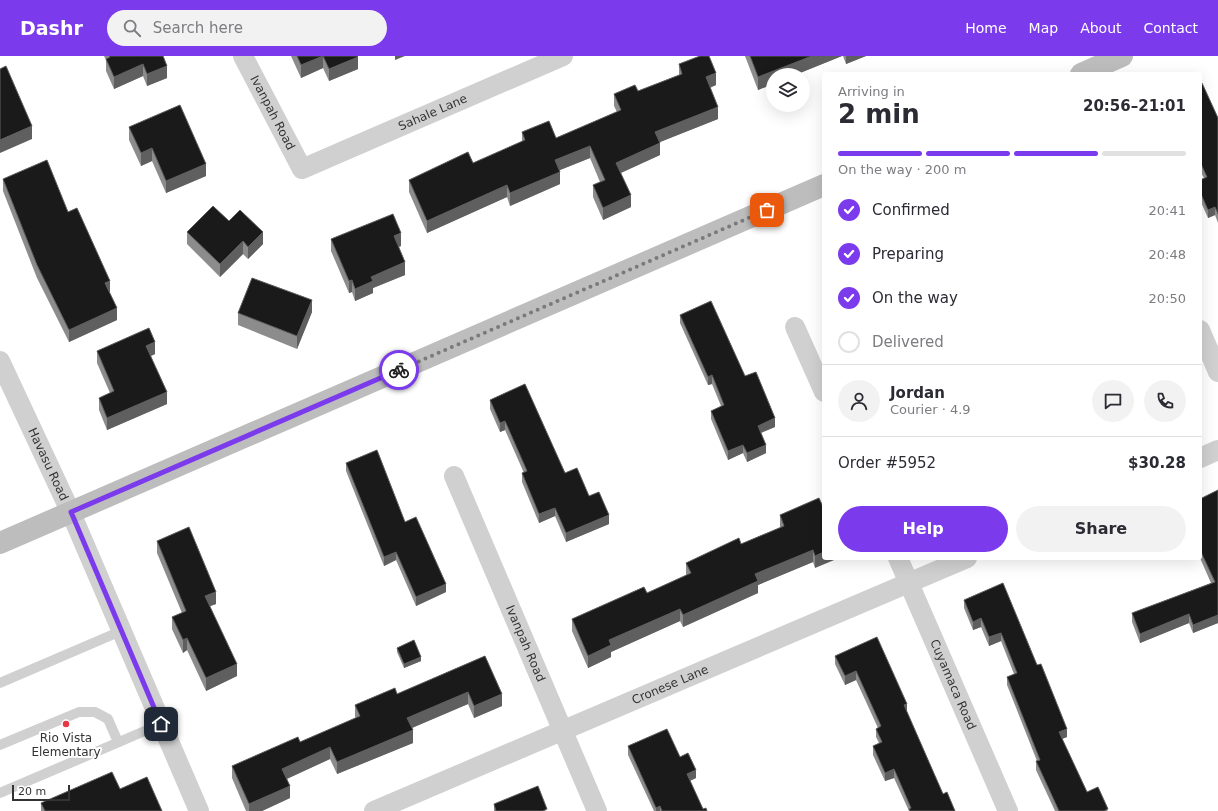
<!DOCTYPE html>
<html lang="en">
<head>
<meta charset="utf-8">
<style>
	body { margin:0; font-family:"DejaVu Sans",sans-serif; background:#f2f2f3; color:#2b2b33; height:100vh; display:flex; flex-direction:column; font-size:15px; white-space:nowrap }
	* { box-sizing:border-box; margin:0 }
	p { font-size:13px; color:#7c7c81 }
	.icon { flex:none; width:22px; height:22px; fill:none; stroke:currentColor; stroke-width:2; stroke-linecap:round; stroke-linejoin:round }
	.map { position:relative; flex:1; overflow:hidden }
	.panel { position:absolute; left:822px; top:16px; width:380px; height:488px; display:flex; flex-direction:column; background:#fff; border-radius:4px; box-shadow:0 4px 16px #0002 }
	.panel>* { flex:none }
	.controls { position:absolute; left:766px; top:12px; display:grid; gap:8px }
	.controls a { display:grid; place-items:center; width:44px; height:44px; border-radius:50%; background:#fff; box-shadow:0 4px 16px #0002; font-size:20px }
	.scale { position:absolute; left:12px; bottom:10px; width:58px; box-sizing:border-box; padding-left:4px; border:2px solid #333; border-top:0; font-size:11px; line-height:14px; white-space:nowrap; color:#333; -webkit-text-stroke:3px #fff; paint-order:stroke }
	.pin { position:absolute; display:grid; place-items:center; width:34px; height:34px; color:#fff; margin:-17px; border-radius:8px; box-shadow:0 2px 6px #0006 }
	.courier { position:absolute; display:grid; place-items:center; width:40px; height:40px; margin:-20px; border:3px solid #7c3aed; border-radius:50%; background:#fff; color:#222; box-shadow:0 1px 5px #0007 }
	.head em { font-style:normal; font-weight:600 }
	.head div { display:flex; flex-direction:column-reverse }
	.head { display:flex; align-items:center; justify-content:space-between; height:68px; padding:0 16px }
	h1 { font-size:26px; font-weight:600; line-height:30px }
	.bar { display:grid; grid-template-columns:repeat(4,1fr); gap:6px 4px; align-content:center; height:48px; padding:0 16px }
	.bar i { height:5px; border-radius:3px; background:#e1e1e2 }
	.bar .current { background:#7c3aed }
	.bar p { grid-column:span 4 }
	.line { display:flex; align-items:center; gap:10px; padding:0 16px; border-top:1px solid #e1e1e2 }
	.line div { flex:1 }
	.round { display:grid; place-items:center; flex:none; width:42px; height:42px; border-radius:21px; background:#f2f2f3 }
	ol { padding:0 16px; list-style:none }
	li { display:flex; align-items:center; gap:12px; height:44px }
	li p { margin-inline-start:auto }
	li .icon { padding:4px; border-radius:50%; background:#7c3aed; color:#fff; stroke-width:4 }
	li:last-child { color:#7c7c81 }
	li i { width:22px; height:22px; border:2px solid #e1e1e2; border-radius:50% }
	.primary-button { display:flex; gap:8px; margin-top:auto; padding:8px 16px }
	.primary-button a { flex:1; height:46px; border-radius:24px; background:#7c3aed; color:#fff; font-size:16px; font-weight:600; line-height:46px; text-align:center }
	.primary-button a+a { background:#f2f2f3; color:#2b2b33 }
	header { display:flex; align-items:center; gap:24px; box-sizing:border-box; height:56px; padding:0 20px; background:#7c3aed; color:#fff }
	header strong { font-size:19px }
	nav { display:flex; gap:22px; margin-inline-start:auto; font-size:14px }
	.search { width:280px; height:36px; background:#f2f2f3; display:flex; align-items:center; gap:10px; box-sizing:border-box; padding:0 14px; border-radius:22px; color:#7c7c81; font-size:15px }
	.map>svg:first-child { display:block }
</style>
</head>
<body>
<header>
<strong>Dashr</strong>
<div class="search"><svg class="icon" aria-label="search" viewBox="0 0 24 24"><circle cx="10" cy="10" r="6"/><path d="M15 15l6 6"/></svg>Search here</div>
<nav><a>Home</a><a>Map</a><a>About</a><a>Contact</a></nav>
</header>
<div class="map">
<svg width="1218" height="755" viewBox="0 0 1218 755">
	<rect width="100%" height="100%" fill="#fff"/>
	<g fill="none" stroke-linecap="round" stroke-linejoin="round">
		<path stroke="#d0d0d0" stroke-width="10" d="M0 627 121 575
			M0 689 79 656H95L108 663 118 686
			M0 737 161 668"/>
		<g stroke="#d0d0d0" stroke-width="20">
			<path id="s1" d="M243 0 302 113 563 0"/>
			<path d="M795 271 824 336"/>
			<path d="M1200 274 1218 316"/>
			<path id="s2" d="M0 305 71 457 199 755"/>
			<path d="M1200 402 1218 394"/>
			<path id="s3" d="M454 420 597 755"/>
			<path id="s4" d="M898 502 1008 755"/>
			<path id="s5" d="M374 755 967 502"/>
		</g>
		<path stroke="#bdbdbd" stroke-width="22" d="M1081 18 1122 0
			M0 487 824 129"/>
	</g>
	<path fill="#8c8c8c" d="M104 0H163L167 22 147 30 143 20 114 33 106 15V4Z
		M291 0H357L358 13 329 25 323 12 301 22Z
		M745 0H842L795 19H773V28L758 34Z
		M843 0H866L846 8Z
		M679 8 716 29 710 32 718 63 660 86V99L621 117 631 151 603 164 593 141V129L600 126 590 102 560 114V128L510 150 507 141 427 177 409 136V124L473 107 522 86V76L556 82 617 56 614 50V38L638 35 679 19Z
		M1200 28 1218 62V167L1215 159 1208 162 1200 144V124L1204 122 1200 115Z
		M129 71 206 120 166 137 152 105 141 110 129 84Z
		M3 123 68 156 110 238 117 264 69 286 37 222 3 135Z
		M229 165 263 188 248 203 243 198 220 221 187 188V176Z
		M331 183 401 190 399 191 405 219 373 232V237L355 245 352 236 349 237 331 195Z
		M312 256 297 293 238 269V257Z
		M680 259 745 320 775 371 761 377 766 397 747 406 743 397 728 404 711 363V355L721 350 712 328 708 329 680 267Z
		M97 295 155 298 151 300 167 348 107 374 99 354V342L110 337 97 307Z
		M490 344 589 440 609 468 566 486 555 460 539 467 522 426V417H524L505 374 500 376 490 353Z
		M346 407 405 466 446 536 416 550 396 504 384 510 346 415Z
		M1218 434V567L1193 577 1189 567 1140 587 1132 566V557L1211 527 1200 502V443Z
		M819 442 815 512 813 506 758 529V537L683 571 680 565 611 596V601L588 612 572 575V563L647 537 686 520V507L741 488 780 472V459Z
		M157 485 216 548 210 550 237 620 206 635 187 594 183 597 172 573V561L182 557 157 497Z
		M964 544 1037 609 1067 681 1062 683 1087 736 1108 755H1055L1036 714V705H1037L1007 629V621L1014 618 1001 585 989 590 981 571 973 574 964 552Z
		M397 592 421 605 404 612 397 596Z
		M485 600 502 650 474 662 468 648 412 672 413 687 337 718 330 703 287 723 290 742 262 755H246L232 722V710L300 686 356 662 355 661V649L397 638Z
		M835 600 907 656 943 738 955 755H909L894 722 885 725 873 699V690L879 687 876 681V673L878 672 856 624 845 629 835 608Z
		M628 690 680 701 696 722 690 725 703 753 707 755H654L628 699Z
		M120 733 162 755H41V747Z
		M494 748 547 755H494Z"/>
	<path fill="#5f5f5f" d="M323 0V12L301 22V9Z
		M395 0H405L395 4Z
		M812 0H842L795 19H773V28L758 34V21Z
		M846 0H866L846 8Z
		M358 1V13L329 25V13Z
		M143 8V20L114 33V21Z
		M167 10V22L147 30V18Z
		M716 17V29L706 33V21Z
		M718 51V63L655 88V76Z
		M32 70V83L0 97V84Z
		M660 87V99L616 119V107Z
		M590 90V102L555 116V104Z
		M152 92V105L141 110V97Z
		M206 108V120L166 137V125Z
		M560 116V128L510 150V137Z
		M507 129V141L427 177V165Z
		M631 139V151L603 164V152Z
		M1215 151V159L1208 162V154Z
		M263 176V188L248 203V191Z
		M401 177V190L394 192V180Z
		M243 185V198L220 221V208Z
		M405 206V219L373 232V237L355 245V233L371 221Z
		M352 224V236L349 237V225Z
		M110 225V237L105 227Z
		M312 244V256L297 293V280Z
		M117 252V264L69 286V274Z
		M155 286V298L146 302V290Z
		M712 319V328L708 329V321Z
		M167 336V348L107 374V362Z
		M775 362V371L758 378V370Z
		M505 365V374L500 376V367Z
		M743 389V397L728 404V395Z
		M766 389V397L747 406V397Z
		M555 452V460L539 467V458Z
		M609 459V468L566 486V477Z
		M813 494V506L758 529V537L683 571V559L755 518Z
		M396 496V504L384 510V501Z
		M824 496V502H839L815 512V500Z
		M446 528V536L416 550V541Z
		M216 536V548L205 552V540Z
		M680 553V565L611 596V601L588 612V600L609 584Z
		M1189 558V567L1140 587V578Z
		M1218 559V567L1193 577V569Z
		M981 562V571L973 574V566Z
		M1001 577V585L989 590V581Z
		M187 582V594L183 597V584Z
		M421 601V605L404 612V608Z
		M237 608V620L206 635V622Z
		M856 615V624L845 629V620Z
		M468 636V648L407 674V662Z
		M502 638V650L474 662V650Z
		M907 648V656L904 658V649Z
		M1067 673V681L1059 684V676Z
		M413 674V687L337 718V706Z
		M330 691V703L282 725V713Z
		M894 713V722L885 725V717Z
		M696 714V722L687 726V718Z
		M290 730V742L262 755H249V748Z
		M660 750V755H656V752Z"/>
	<path fill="#1a1a1a" stroke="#5f5f5f" d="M109 0H163L167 10 147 18 143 8 114 21 106 3 110 1Z
		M297 0H323L301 9Z
		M323 0H357L358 1 329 13Z
		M700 0H709L716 17 706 21 718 51 655 76 660 87 616 107 631 139 603 152 593 129 605 124 590 90 555 104 560 116 510 137 507 129 427 165 409 124 468 96 473 107 525 84 522 76 549 65 556 82 621 54 614 38 635 29 638 35 682 18 679 8Z
		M750 0H812L758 21Z
		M6 10 32 70 0 84V13Z
		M1202 27 1218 62V158L1215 151 1208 154 1200 136V124L1207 121 1200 106V28Z
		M180 49 206 108 166 125 152 92 141 97 129 71Z
		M47 104 68 156 77 152 110 225 105 227 117 252 69 274 37 209 3 123Z
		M213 150 229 165 240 154 263 176 248 191 243 185 220 208 187 176Z
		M393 158 401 177 394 180 405 206 371 221 373 225 355 233 352 224 349 225 331 183Z
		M252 222 312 244 297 280 238 257Z
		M711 245 745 320 756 316 775 362 758 370 766 389 747 397 743 389 728 395 711 355 724 349 712 319 708 321 680 259Z
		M149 272 155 286 146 290 167 336 107 362 99 342 114 335 97 295Z
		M525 328 565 417 577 412 589 440 599 436 609 459 566 477 555 452 539 458 522 417 527 415 505 365 500 367 490 344Z
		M377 394 405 466 416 461 446 528 416 541 396 496 384 501 346 407Z
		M1218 434V559L1193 569 1189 558 1140 578 1132 557 1215 526 1200 494V443Z
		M819 442 824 453V496L815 500 813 494 755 518 758 525 683 559 680 553 609 584 611 589 588 600 572 563 644 531 647 537 691 517 686 507 739 482 741 488 784 470 780 459Z
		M189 471 216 536 205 540 237 608 206 622 187 582 183 584 172 561 186 555 157 485Z
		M1003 527 1037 609 1041 608 1067 673 1059 676 1087 736 1098 731 1108 753 1104 755H1059L1036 705 1040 704 1007 621 1017 617 1001 577 989 581 981 562 973 566 964 544Z
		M877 581 907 648 904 649 943 738 947 736 955 755H910L909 753 911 752 894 713 885 717 873 690 882 686 876 673 881 670 856 615 845 620 835 600Z
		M414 584 421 601 404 608 397 592Z
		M485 600 502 638 474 650 468 636 407 662 413 674 337 706 330 691 282 713 290 730 249 748 232 710 298 681 300 686 360 660 355 649 395 632 397 638Z
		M667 673 680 701 688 697 696 714 687 718 703 753 706 752 707 755H662L660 750 656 752 628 690Z
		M112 716 120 733 147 721 162 755H45L41 747Z
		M538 730 547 753 543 755H496L494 748Z"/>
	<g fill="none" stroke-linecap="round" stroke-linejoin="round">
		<path stroke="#7a7a7a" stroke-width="4" stroke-dasharray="0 7.2" d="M399 314 767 154"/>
		<path stroke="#7c3aed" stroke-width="5" d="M161 668 71 456 399 314"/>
	</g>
	<circle fill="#e63946" stroke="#fff" stroke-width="1.5" cx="66" cy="668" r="4"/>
	<g text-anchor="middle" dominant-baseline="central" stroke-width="4" stroke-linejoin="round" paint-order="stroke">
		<g font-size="12" fill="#333" stroke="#fff">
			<text stroke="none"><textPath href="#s1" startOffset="64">Ivanpah Road</textPath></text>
			<text stroke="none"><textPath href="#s1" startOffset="270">Sahale Lane</textPath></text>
			<text stroke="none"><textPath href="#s2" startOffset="114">Havasu Road</textPath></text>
			<text stroke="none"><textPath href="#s3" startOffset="182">Ivanpah Road</textPath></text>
			<text stroke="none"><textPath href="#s5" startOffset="322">Cronese Lane</textPath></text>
			<text stroke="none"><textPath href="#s4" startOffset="138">Cuyamaca Road</textPath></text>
		</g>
		<g font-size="12" fill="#333" stroke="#fff">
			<text x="66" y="682">Rio Vista<tspan x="66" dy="14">Elementary</tspan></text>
		</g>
	</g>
</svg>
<div class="controls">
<a><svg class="icon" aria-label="layers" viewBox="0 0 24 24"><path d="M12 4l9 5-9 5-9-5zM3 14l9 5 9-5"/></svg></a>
</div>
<div class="scale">20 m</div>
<div class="pin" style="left:767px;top:154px;background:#ea580c"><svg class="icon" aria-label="bag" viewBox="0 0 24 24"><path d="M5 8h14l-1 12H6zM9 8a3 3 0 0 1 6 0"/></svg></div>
<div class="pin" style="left:161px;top:668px;background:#1f2937"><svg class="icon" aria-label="home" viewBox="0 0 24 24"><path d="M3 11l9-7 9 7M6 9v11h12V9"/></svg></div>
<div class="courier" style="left:399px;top:314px"><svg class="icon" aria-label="bike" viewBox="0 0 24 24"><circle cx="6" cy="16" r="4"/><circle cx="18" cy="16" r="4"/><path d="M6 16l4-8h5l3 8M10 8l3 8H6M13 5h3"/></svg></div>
<section class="panel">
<div class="head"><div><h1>2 min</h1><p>Arriving in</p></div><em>20:56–21:01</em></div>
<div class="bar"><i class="current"></i><i class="current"></i><i class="current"></i><i></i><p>On the way · 200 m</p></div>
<ol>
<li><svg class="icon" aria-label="check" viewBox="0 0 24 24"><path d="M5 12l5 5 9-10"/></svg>Confirmed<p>20:41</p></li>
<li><svg class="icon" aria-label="check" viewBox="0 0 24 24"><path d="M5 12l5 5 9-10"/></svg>Preparing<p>20:48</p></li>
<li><svg class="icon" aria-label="check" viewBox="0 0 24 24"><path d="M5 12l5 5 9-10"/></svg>On the way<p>20:50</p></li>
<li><i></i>Delivered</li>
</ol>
<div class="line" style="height:72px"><a class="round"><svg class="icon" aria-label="person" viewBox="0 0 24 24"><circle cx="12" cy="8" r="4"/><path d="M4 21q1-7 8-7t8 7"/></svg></a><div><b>Jordan</b><p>Courier · 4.9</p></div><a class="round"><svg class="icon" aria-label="chat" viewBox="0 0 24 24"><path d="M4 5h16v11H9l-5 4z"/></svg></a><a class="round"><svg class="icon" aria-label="phone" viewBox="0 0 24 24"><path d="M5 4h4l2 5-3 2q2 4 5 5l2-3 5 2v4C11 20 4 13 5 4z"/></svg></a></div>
<div class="line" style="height:52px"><div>Order #5952</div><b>$30.28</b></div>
<div class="primary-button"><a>Help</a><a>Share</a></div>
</section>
</div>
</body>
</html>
